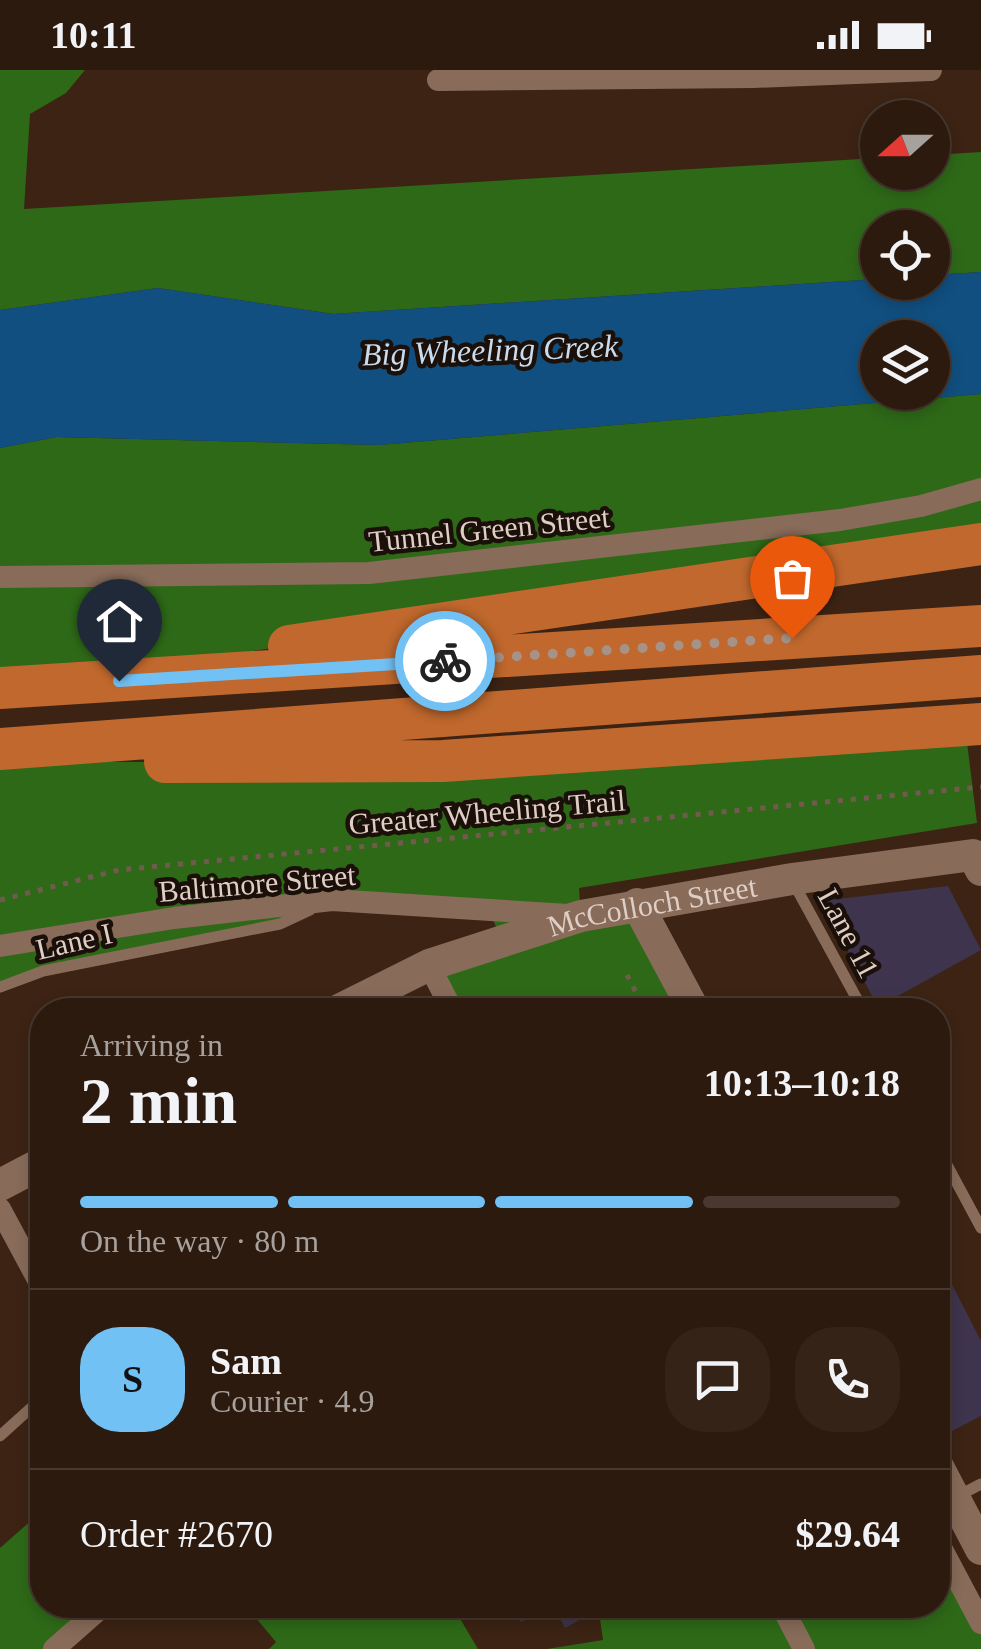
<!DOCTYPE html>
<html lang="en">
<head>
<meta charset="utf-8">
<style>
	body { margin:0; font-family:"Times New Roman",serif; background:#352318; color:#f1f3f6; height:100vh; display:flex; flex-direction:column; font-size:38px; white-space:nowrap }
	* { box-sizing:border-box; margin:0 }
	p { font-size:32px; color:#a7a19e }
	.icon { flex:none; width:55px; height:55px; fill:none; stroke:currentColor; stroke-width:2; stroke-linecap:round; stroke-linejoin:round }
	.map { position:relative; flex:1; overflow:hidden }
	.panel { position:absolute; left:30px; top:928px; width:920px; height:620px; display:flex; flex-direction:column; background:#2d1a0f; border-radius:40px; box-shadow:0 5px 15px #0003,0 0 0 2px #48382f }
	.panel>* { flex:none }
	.needle { width:65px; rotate:249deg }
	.fabs { position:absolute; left:860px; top:30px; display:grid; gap:20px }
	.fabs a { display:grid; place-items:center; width:90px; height:90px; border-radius:50%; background:#2d1a0f; box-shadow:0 5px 15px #0003,0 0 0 2px #48382f; font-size:50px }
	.pin { position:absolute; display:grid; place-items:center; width:85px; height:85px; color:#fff; margin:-102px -42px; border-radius:50% 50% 50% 0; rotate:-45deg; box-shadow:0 0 10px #0007 }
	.pin .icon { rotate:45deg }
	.courier { position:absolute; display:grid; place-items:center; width:100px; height:100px; margin:-50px; border:8px solid #71c1f5; border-radius:50%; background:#fff; color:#222; box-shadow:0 2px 12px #0007 }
	.head em { font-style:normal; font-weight:700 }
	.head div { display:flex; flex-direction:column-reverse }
	.head { display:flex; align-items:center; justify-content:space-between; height:170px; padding:0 50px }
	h1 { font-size:65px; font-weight:700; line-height:75px }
	.bar { display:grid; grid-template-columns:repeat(4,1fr); gap:15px 10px; align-content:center; height:120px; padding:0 50px }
	.bar i { height:12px; border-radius:8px; background:#48382f }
	.bar .on { background:#71c1f5 }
	.bar p { grid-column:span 4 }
	.line { display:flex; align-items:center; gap:25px; padding:0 50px; border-top:2px solid #48382f }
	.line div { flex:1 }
	.round { display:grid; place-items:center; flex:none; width:105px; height:105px; border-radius:40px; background:#352318 }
	.status { display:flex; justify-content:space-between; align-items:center; height:70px; padding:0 50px; background:#2d1a0f; direction:ltr }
	.status svg { height:28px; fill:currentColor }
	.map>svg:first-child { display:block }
</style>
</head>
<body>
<div class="status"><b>10:11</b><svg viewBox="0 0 49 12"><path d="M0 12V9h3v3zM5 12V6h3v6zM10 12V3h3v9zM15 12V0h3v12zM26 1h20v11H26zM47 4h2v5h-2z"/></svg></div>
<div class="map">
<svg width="981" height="1579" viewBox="0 0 981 1579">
	<rect width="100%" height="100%" fill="#3c2314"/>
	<path fill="#2e6918" d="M0 0H85L66 23 30 44 24 139 877 88 878 102H932L933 85 981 82V202L933 205 932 158H878L877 209 333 244 158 218 0 240Z
		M981 324V474L0 618V378L56 367 379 375Z
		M965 656 977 753 579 818 581 846 637 834 694 940H452L429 895 501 869 489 840 332 830 280 854 43 901 0 917V692H292Z
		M42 1441V1535H104L54 1579H0V1478Z
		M938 1472 981 1553V1579H547L603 1570 598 1535H938Z
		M245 1535H452L478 1579H269L276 1572Z"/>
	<path fill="#114f80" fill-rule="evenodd" d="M981 202V324L379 375 56 367 0 378V240L158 218 333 244 877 209 878 212H932L933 205ZM878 268H932V322H878Z"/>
	<path fill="#3e344d" d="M948 816 981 880 878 937 821 831Z
		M942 1195 981 1271V1346L946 1364 938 1348V1197Z
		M512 1535H553L521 1552Z
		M553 1535H590L580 1540 585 1547 565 1558Z"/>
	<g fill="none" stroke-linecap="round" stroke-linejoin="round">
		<path stroke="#725b4e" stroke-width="5" stroke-dasharray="5 8" stroke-linecap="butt" d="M0 830 119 800 981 717
			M627 905 645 940"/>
		<path stroke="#886b59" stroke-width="11" d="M793 812 863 940
			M0 917 43 901 280 854 310 840
			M938 1078 981 1158
			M0 1366 42 1328
			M958 1426 981 1414"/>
		<path stroke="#886b59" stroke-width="22" d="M438 10 754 7 931 0
			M0 507 369 503 840 450 921 436 981 419
			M0 876 174 848 332 830 568 845
			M429 895 452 940
			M0 1139 42 1217
			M938 1472 981 1553
			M781 1535 804 1579
			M54 1579 104 1535"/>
		<g stroke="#886b59" stroke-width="32">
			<path d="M637 834 694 940"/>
			<path id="s1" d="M339 940 429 895 581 846 792 809 973 785 981 800"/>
			<path d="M0 1115 42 1093"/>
			<path d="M938 1397 981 1479"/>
		</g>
		<path stroke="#c0682d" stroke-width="42" d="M289 576 981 474
			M0 618 981 556
			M0 679 981 606
			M165 692 443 691 981 654"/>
	</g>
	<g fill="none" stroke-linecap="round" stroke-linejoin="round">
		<path stroke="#a69287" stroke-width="10" stroke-dasharray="0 18" d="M445 591 792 568"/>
		<path stroke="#71c1f5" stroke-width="12" d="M119 611 445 591"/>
	</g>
	<g text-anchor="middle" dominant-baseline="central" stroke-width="9" stroke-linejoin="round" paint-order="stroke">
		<g font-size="30" fill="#dfcec5" stroke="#1b1009">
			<text transform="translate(489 459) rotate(-6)">Tunnel Green Street</text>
			<text transform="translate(487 742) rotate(-5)">Greater Wheeling Trail</text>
			<text transform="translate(257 813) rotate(-5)">Baltimore Street</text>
			<text stroke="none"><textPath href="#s1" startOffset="332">McColloch Street</textPath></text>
			<text transform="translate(849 863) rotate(62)">Lane 11</text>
			<text transform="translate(74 871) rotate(-13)">Lane I</text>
		</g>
		<g font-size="32" font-style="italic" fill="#c9dbed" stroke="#1b1009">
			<text transform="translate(490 280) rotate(-2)">Big Wheeling Creek</text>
		</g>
	</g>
</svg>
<div class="fabs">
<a><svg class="needle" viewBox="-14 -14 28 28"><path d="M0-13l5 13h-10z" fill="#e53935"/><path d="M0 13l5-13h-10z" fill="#a7a19e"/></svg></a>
<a><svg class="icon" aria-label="locate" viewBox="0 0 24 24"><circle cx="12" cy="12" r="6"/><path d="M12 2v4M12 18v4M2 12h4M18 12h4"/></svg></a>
<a><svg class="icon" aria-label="layers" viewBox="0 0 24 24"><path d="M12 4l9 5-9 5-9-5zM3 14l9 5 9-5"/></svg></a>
</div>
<div class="pin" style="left:792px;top:568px;background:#ea580c"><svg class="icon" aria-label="bag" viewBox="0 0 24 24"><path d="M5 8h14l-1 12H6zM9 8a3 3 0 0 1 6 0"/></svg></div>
<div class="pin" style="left:119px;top:611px;background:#1f2937"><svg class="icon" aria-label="home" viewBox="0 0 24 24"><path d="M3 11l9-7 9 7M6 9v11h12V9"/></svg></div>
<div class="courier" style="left:445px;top:591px"><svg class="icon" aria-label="bike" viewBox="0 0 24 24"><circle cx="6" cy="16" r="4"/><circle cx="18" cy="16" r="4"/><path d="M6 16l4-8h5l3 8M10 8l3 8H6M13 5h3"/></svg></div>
<section class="panel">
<div class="head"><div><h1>2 min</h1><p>Arriving in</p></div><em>10:13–10:18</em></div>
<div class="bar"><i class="on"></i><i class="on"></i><i class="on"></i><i></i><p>On the way · 80 m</p></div>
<div class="line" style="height:180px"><b class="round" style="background:#71c1f5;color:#111">S</b><div><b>Sam</b><p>Courier · 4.9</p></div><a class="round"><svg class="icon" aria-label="chat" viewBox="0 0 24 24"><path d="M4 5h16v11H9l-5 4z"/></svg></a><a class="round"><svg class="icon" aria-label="phone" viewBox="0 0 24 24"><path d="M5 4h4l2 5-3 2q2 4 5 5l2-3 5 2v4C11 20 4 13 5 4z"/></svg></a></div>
<div class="line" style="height:130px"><div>Order #2670</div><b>$29.64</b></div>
</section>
</div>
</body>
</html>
